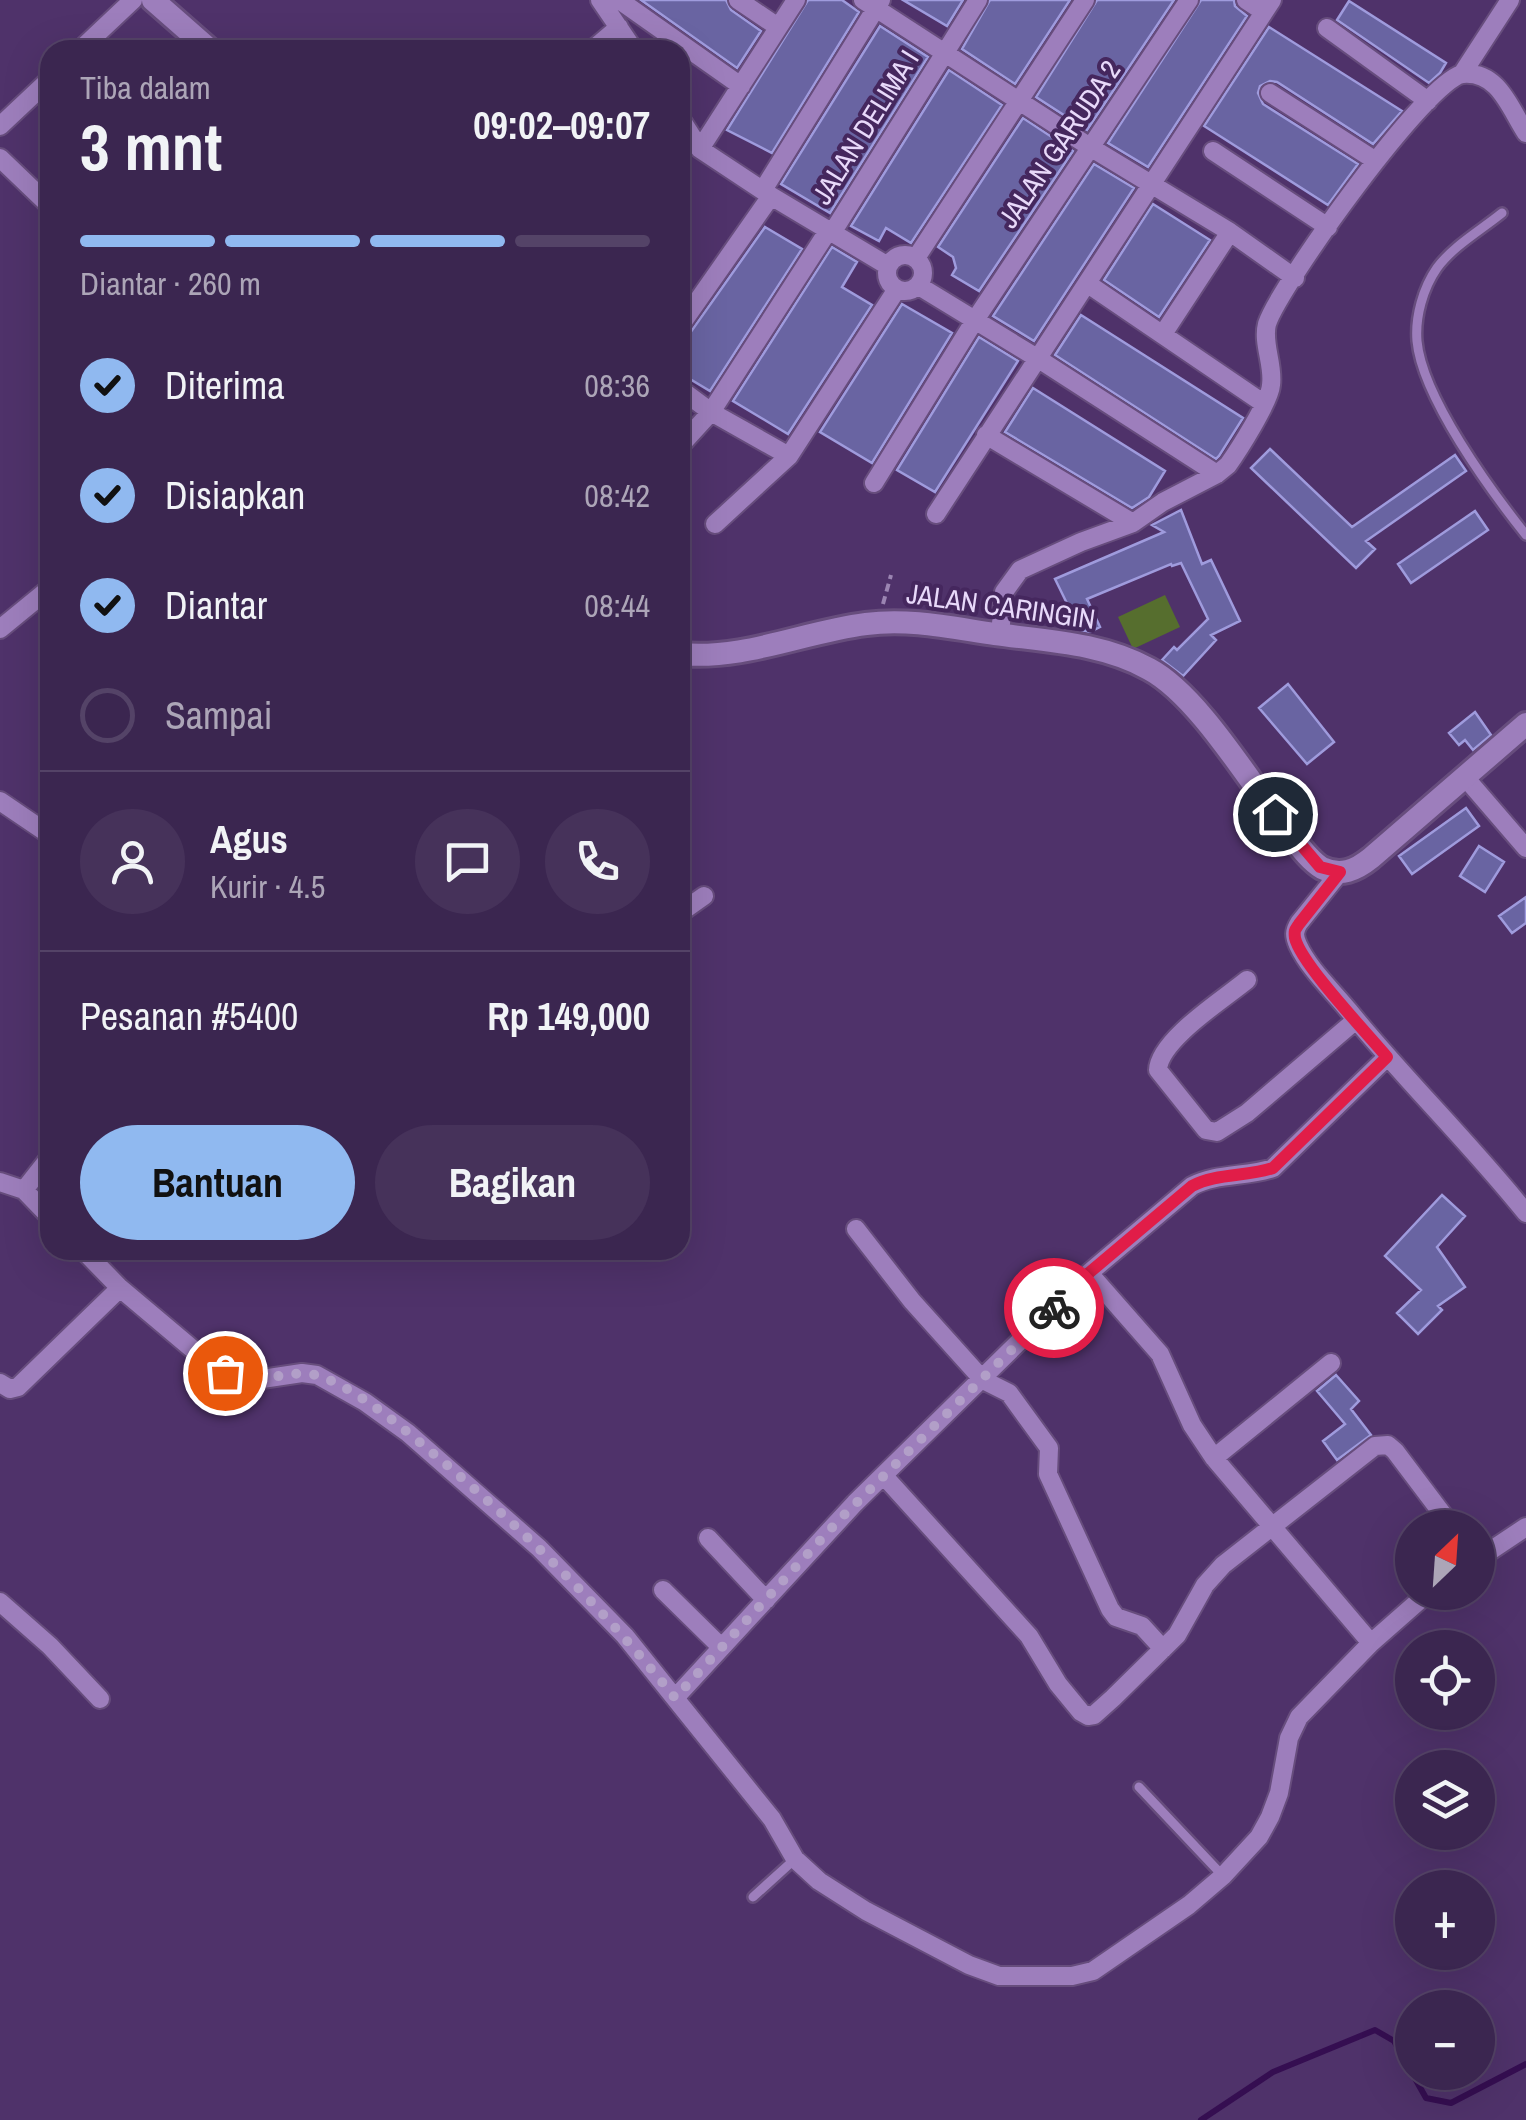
<!DOCTYPE html>
<html lang="id">
<head>
<meta charset="utf-8">
<style>
	body { margin:0; font-family:"Archivo Narrow",sans-serif; background:#46325a; color:#f1f3f6; height:100vh; display:flex; flex-direction:column; font-size:38px; white-space:nowrap }
	* { box-sizing:border-box; margin:0 }
	p { font-size:32px; color:#aca5b7 }
	.icon { flex:none; width:55px; height:55px; fill:none; stroke:currentColor; stroke-width:2; stroke-linecap:round; stroke-linejoin:round }
	.map { position:relative; flex:1; overflow:hidden }
	.details { position:absolute; left:40px; top:40px; width:650px; height:1220px; display:flex; flex-direction:column; background:#3b2650; border-radius:30px; box-shadow:0 10px 40px #0002,0 0 0 2px #544367 }
	.details>* { flex:none }
	.needle { width:65px; rotate:25deg }
	.buttons { position:absolute; left:1395px; top:1510px; display:grid; gap:20px }
	.buttons a { display:grid; place-items:center; width:100px; height:100px; border-radius:50%; background:#3b2650; box-shadow:0 10px 40px #0002,0 0 0 2px #544367; font-size:50px }
	.pin { position:absolute; display:grid; place-items:center; width:85px; height:85px; color:#fff; margin:-42px; border:5px solid #fff; border-radius:50%; box-shadow:0 2px 10px #0007 }
	.courier { position:absolute; display:grid; place-items:center; width:100px; height:100px; margin:-50px; border:8px solid #e11d48; border-radius:50%; background:#fff; color:#222; box-shadow:0 2px 12px #0007 }
	.overview em { font-style:normal; font-weight:700 }
	.overview div { display:flex; flex-direction:column-reverse }
	.overview { display:flex; align-items:center; justify-content:space-between; height:170px; padding:0 40px }
	h1 { font-size:65px; font-weight:700; line-height:75px }
	.bar { display:grid; grid-template-columns:repeat(4,1fr); gap:15px 10px; align-content:center; height:120px; padding:0 40px }
	.bar i { height:12px; border-radius:8px; background:#544367 }
	.bar .on { background:#90b9f0 }
	.bar p { grid-column:span 4 }
	.line { display:flex; align-items:center; gap:25px; padding:0 40px; border-top:2px solid #544367 }
	.line div { flex:1 }
	.round { display:grid; place-items:center; flex:none; width:105px; height:105px; border-radius:52px; background:#46325a }
	ol { padding:0 40px; list-style:none }
	li { display:flex; align-items:center; gap:30px; height:110px }
	li p { margin-inline-start:auto }
	li .icon { padding:10px; border-radius:50%; background:#90b9f0; color:#111; stroke-width:4 }
	li:last-child { color:#aca5b7 }
	li i { width:55px; height:55px; border:5px solid #544367; border-radius:50% }
	.primary-button { display:flex; gap:20px; margin-top:auto; padding:20px 40px }
	.primary-button a { flex:1; height:115px; border-radius:60px; background:#90b9f0; color:#111; font-size:40px; font-weight:700; line-height:115px; text-align:center }
	.primary-button a+a { background:#46325a; color:#f1f3f6 }
	.map>svg:first-child { display:block }
</style>
</head>
<body>
<div class="map">
<svg width="1526" height="2120" viewBox="0 0 1526 2120">
	<rect width="100%" height="100%" fill="#4f326a"/>
	<path fill="#566e2e" d="M1165 595 1180 627 1133 649 1118 617Z"/>
	<g fill="none" stroke-linecap="round" stroke-linejoin="round">
		<path stroke="#350e51" stroke-width="6" d="M1201 2120 1273 2072 1375 2030 1394 2041 1426 2098 1451 2103 1526 2064"/>
	</g>
	<path fill="#6964a2" stroke="#9f9bdd" stroke-width="2.5" d="M641 0H726L731 10 761 31 737 68Z
		M808 0H842L859 12 772 153 727 130Z
		M903 0H963L947 26Z
		M990 0H1070L1015 84 962 49Z
		M1097 0H1174L1087 130 1036 97Z
		M1201 0H1234L1235 6 1247 16 1148 167 1108 143Z
		M1349 1 1446 63 1440 73 1429 83 1337 20Z
		M880 26 928 57 830 213 781 184Z
		M1269 27 1402 111 1373 144 1277 82 1270 81 1260 86 1258 93 1263 104 1358 164 1328 205 1204 126Z
		M949 70 1002 105 911 243 886 228 879 241 851 226Z
		M1023 118 1073 151 979 291 952 275 956 268 953 257 938 247Z
		M1094 164 1134 188 1034 341 993 316Z
		M1153 204 1210 240 1159 317 1104 280Z
		M765 227 802 249 710 391 680 373V338L690 333Z
		M832 247 857 262 842 287 872 305 788 434 733 401Z
		M902 304 952 333 872 463 820 432Z
		M1081 315 1243 418 1219 456 1216 459 1055 355Z
		M979 337 1018 361 935 492 897 470Z
		M1033 388 1165 471 1149 497 1132 508 1005 432Z
		M1270 449 1352 527 1455 455 1466 471 1366 541 1375 549 1356 568 1251 468Z
		M1181 510 1202 564 1211 560 1240 621 1211 635 1216 640 1183 676 1162 660 1174 647 1177 650 1208 619 1181 563 1172 566 1171 564 1087 599 1100 627 1090 632 1080 630 1055 579 1164 532 1152 525Z
		M1475 511 1488 530 1411 583 1398 564Z
		M1288 684 1334 742 1307 764 1259 708Z
		M1475 712 1491 735 1473 750 1465 740 1459 745 1449 733Z
		M1466 808 1479 826 1412 874 1399 856Z
		M1479 846 1504 862 1485 892 1460 876Z
		M1526 897V923L1512 933 1499 916Z
		M1442 1195 1465 1216 1437 1247 1465 1287 1438 1306 1442 1310 1418 1334 1397 1313 1421 1290 1385 1256Z
		M1336 1375 1359 1401 1351 1409 1371 1435 1337 1460 1323 1441 1345 1424 1317 1391Z"/>
	<g fill="none" stroke-linecap="round" stroke-linejoin="round">
		<defs>
			<path id="service" d="M1502 213C1481 230 1453 246 1437 268 1423 288 1415 317 1417 341 1422 397 1491 491 1526 535
				M1139 1787 1223 1876
				M753 1897 795 1859"/>
			<path id="minor" d="M600 0 634 50
				M619 0 741 86
				M738 0 778 27
				M863 0 1090 147 1230 232 1295 278
				M1246 0 1264 12
				M1327 28 1428 101
				M80 50 133 0
				M592 50 619 27
				M1462 74 1510 0
				M1270 93 1376 161
				M680 118 700 149 771 196 888 266
				M0 126 50 79
				M700 149 796 0
				M1213 151 1328 227
				M0 158 50 206
				M763 190 881 0
				M832 233 978 0
				M887 273a18 18 0 1 1 36 0a18 18 0 1 1-36 0Z
				M916 258 1085 0
				M1088 284 1263 403
				M919 286 1037 358 1217 474
				M680 326 771 196
				M1163 334 1230 232
				M680 389 711 412 789 456
				M986 435 1133 523
				M680 446 711 412 828 231
				M874 483 975 320 1189 0
				M936 514 1272 0
				M715 524 789 456 897 289
				M0 629 50 588
				M1000 634 1004 592 1020 570 1081 542 1133 523 1163 502 1217 474 1228 465C1238 451 1270 401 1271 385 1274 365 1262 343 1267 324 1279 286 1429 77 1463 74 1499 71 1510 109 1526 133
				M1464 776 1526 848
				M0 801 50 835
				M1340 872 1299 923C1294 931 1294 936 1298 945 1309 969 1332 990 1349 1011 1406 1081 1470 1143 1526 1213
				M680 913 704 896
				M1247 980C1224 999 1159 1040 1158 1070L1206 1130 1217 1132 1247 1113 1356 1020
				M0 1182 24 1190 50 1217
				M24 1190 50 1157
				M856 1229 912 1301 983 1380 1009 1393 1049 1448 1048 1474 1110 1609 1116 1617 1142 1626 1163 1649
				M83 1250 120 1288 215 1368 242 1378 262 1379 302 1373 317 1375 365 1402 408 1433 539 1548 625 1636 772 1819 795 1859 819 1881 866 1911 969 1965 999 1976H1072L1093 1971 1189 1905 1223 1876 1259 1837 1270 1817 1279 1793 1289 1738 1299 1717 1371 1643 1429 1592
				M1089 1273 1160 1354 1192 1425 1214 1458 1371 1643
				M0 1383 10 1389 18 1387 120 1288
				M1214 1458 1331 1363
				M884 1476 1029 1636 1058 1684 1081 1712 1088 1716 1094 1715 1113 1698 1177 1635 1205 1585 1223 1565 1375 1446 1388 1445 1395 1451 1453 1528
				M708 1538 766 1600
				M1478 1559 1526 1527
				M663 1590 721 1647
				M0 1602 50 1646 100 1699
				M675 1698 855 1503 1089 1273 1192 1186C1216 1173 1247 1177 1273 1168L1387 1057"/>
			<path id="tertiary" d="M153 0 210 50
				M680 654C745 660 803 632 866 624 909 618 953 628 995 634 1047 641 1102 643 1149 669 1198 695 1250 783 1286 829 1296 841 1308 860 1322 868 1341 877 1356 870 1371 858L1526 724"/>
		</defs>
		<use href="#service" stroke="#674d7d" stroke-width="14"/>
		<use href="#minor" stroke="#674d7d" stroke-width="22"/>
		<use href="#tertiary" stroke="#674d7d" stroke-width="28"/>
		<path stroke="#9b85b2" stroke-width="4" stroke-dasharray="8 5" stroke-linecap="butt" d="M883 604 891 575"/>
		<use href="#service" stroke="#9d7ebc" stroke-width="9"/>
		<use href="#minor" stroke="#9d7ebc" stroke-width="18"/>
		<use href="#tertiary" stroke="#9d7ebc" stroke-width="22"/>
	</g>
	<g fill="none" stroke-linecap="round" stroke-linejoin="round">
		<path stroke="#b29fc8" stroke-width="10" stroke-dasharray="0 18" d="M225 1373C237 1376 249 1379 262 1378 283 1377 301 1369 322 1377 363 1393 401 1427 435 1455 523 1529 603 1608 675 1698L839 1520 1054 1308"/>
		<path stroke="#e11d48" stroke-width="12" d="M1054 1308 1090 1272 1192 1186C1216 1173 1247 1177 1273 1168L1387 1057C1367 1033 1301 964 1295 938 1294 930 1295 930 1299 924L1340 872 1320 867 1275 814"/>
	</g>
	<g text-anchor="middle" dominant-baseline="central" stroke-width="8" stroke-linejoin="round" paint-order="stroke">
		<g font-size="28" fill="#e8d9fa" stroke="#45275e">
			<text transform="translate(865 127) rotate(-58)">JALAN DELIMA I</text>
			<text transform="translate(1059 144) rotate(-56)">JALAN GARUDA 2</text>
			<text transform="translate(1001 606) rotate(8)">JALAN CARINGIN</text>
		</g>
	</g>
</svg>
<div class="buttons">
<a><svg class="needle" viewBox="-14 -14 28 28"><path d="M0-13l5 13h-10z" fill="#e53935"/><path d="M0 13l5-13h-10z" fill="#aca5b7"/></svg></a>
<a><svg class="icon" aria-label="locate" viewBox="0 0 24 24"><circle cx="12" cy="12" r="6"/><path d="M12 2v4M12 18v4M2 12h4M18 12h4"/></svg></a>
<a><svg class="icon" aria-label="layers" viewBox="0 0 24 24"><path d="M12 4l9 5-9 5-9-5zM3 14l9 5 9-5"/></svg></a>
<a>+</a>
<a>−</a>
</div>
<div class="pin" style="left:225px;top:1373px;background:#ea580c"><svg class="icon" aria-label="bag" viewBox="0 0 24 24"><path d="M5 8h14l-1 12H6zM9 8a3 3 0 0 1 6 0"/></svg></div>
<div class="pin" style="left:1275px;top:814px;background:#1f2937"><svg class="icon" aria-label="home" viewBox="0 0 24 24"><path d="M3 11l9-7 9 7M6 9v11h12V9"/></svg></div>
<div class="courier" style="left:1054px;top:1308px"><svg class="icon" aria-label="bike" viewBox="0 0 24 24"><circle cx="6" cy="16" r="4"/><circle cx="18" cy="16" r="4"/><path d="M6 16l4-8h5l3 8M10 8l3 8H6M13 5h3"/></svg></div>
<section class="details">
<div class="overview"><div><h1>3 mnt</h1><p>Tiba dalam</p></div><em>09:02–09:07</em></div>
<div class="bar"><i class="on"></i><i class="on"></i><i class="on"></i><i></i><p>Diantar · 260 m</p></div>
<ol>
<li><svg class="icon" aria-label="check" viewBox="0 0 24 24"><path d="M5 12l5 5 9-10"/></svg>Diterima<p>08:36</p></li>
<li><svg class="icon" aria-label="check" viewBox="0 0 24 24"><path d="M5 12l5 5 9-10"/></svg>Disiapkan<p>08:42</p></li>
<li><svg class="icon" aria-label="check" viewBox="0 0 24 24"><path d="M5 12l5 5 9-10"/></svg>Diantar<p>08:44</p></li>
<li><i></i>Sampai</li>
</ol>
<div class="line" style="height:180px"><a class="round"><svg class="icon" aria-label="person" viewBox="0 0 24 24"><circle cx="12" cy="8" r="4"/><path d="M4 21q1-7 8-7t8 7"/></svg></a><div><b>Agus</b><p>Kurir · 4.5</p></div><a class="round"><svg class="icon" aria-label="chat" viewBox="0 0 24 24"><path d="M4 5h16v11H9l-5 4z"/></svg></a><a class="round"><svg class="icon" aria-label="phone" viewBox="0 0 24 24"><path d="M5 4h4l2 5-3 2q2 4 5 5l2-3 5 2v4C11 20 4 13 5 4z"/></svg></a></div>
<div class="line" style="height:130px"><div>Pesanan #5400</div><b>Rp 149,000</b></div>
<div class="primary-button"><a>Bantuan</a><a>Bagikan</a></div>
</section>
</div>
</body>
</html>
